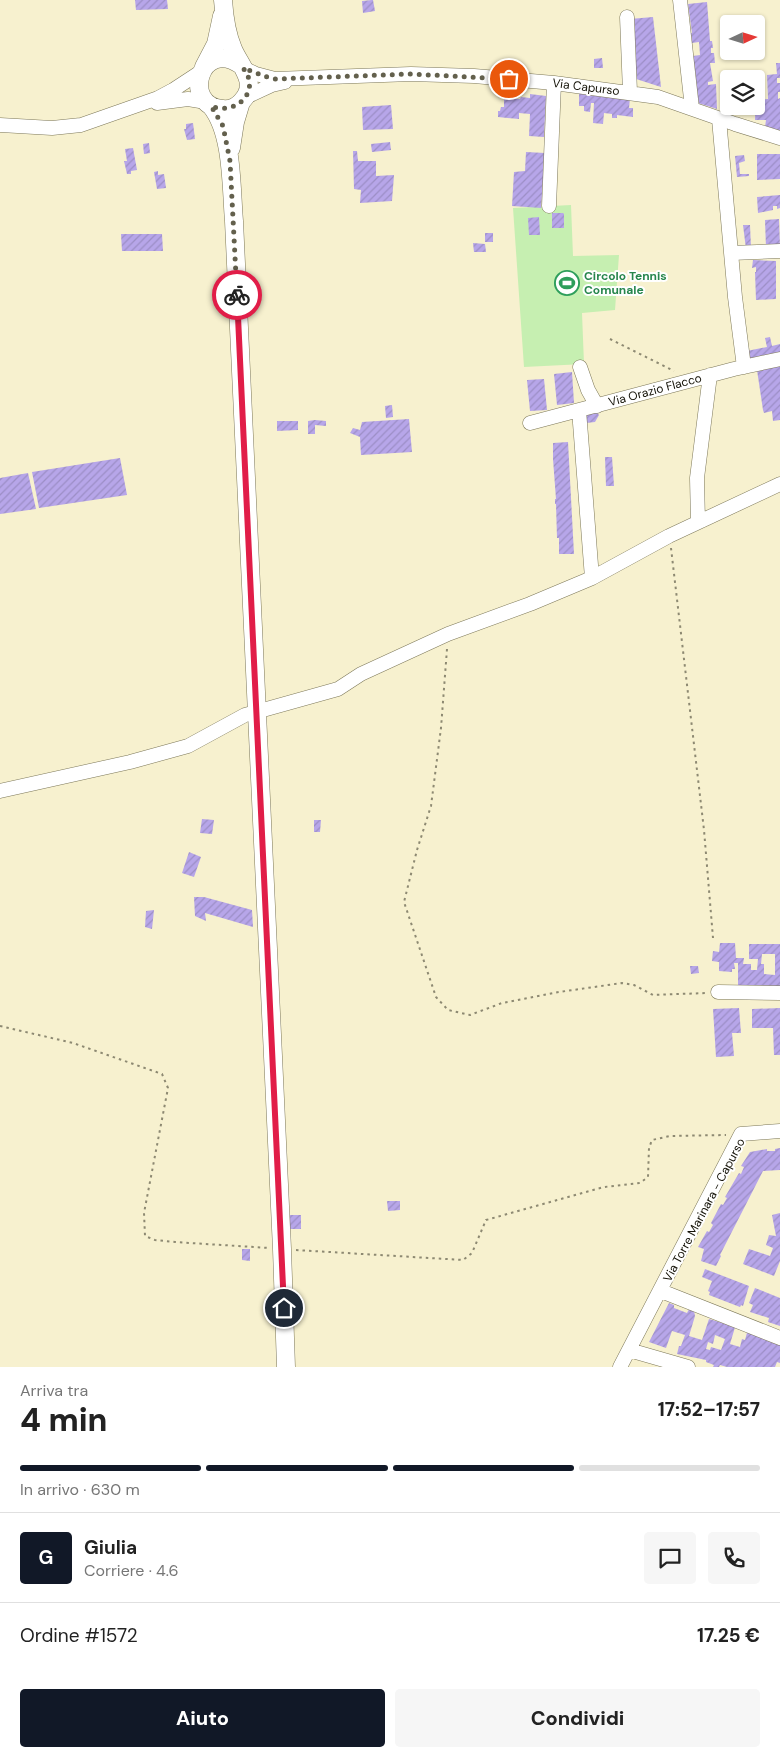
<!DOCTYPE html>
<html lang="it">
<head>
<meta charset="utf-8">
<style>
	body { margin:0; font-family:"DM Sans",sans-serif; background:#f6f6f6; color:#222; height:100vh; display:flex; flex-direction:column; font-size:19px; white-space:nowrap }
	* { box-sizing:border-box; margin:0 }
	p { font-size:16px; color:#767676 }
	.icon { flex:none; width:28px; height:28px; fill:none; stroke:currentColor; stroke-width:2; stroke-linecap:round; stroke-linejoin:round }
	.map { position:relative; height:1367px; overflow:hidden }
	.drawer { display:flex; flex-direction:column; background:#fff; flex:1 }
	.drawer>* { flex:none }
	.needle { width:32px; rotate:86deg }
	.controls { position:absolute; left:720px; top:15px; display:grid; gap:10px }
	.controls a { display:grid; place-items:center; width:45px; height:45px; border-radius:5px; background:#fff; box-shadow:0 1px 4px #0004; font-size:25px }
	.pin { position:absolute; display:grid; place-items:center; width:42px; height:42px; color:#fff; margin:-21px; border:2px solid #fff; border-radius:50%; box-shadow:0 1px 5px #0007 }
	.courier { position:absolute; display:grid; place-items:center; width:50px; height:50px; margin:-25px; border:4px solid #e11d48; border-radius:50%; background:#fff; color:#222; box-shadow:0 1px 6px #0007 }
	.summary em { font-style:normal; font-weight:800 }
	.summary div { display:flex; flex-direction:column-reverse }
	.summary { display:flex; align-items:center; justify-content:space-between; height:85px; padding:0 20px }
	h1 { font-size:32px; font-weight:800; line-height:38px }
	.bar { display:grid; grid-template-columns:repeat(4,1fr); gap:8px 5px; align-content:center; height:60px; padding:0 20px }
	.bar i { height:6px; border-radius:4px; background:#e0e0e0 }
	.bar .on { background:#111827 }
	.bar p { grid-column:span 4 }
	.line { display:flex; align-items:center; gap:12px; padding:0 20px; border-top:1px solid #e0e0e0 }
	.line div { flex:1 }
	.round { display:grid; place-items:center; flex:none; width:52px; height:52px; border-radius:5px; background:#f6f6f6 }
	.action { display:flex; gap:10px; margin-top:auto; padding:10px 20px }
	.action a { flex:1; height:58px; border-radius:5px; background:#111827; color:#fff; font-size:20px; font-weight:800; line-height:58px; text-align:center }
	.action a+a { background:#f6f6f6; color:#222 }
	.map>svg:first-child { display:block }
</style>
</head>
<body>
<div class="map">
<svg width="780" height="1367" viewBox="0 0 780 1367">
	<defs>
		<pattern id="building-hatch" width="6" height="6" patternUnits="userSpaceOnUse" patternTransform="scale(1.25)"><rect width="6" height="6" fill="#b7a6e9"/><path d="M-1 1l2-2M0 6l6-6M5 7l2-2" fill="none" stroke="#9c8ec6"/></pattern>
	</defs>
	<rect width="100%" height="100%" fill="#f7f1cf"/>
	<path fill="#c6efb1" d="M571 205 573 256 619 255 615 310 582 313 584 364 524 367 513 208Z"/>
	<path fill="url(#building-hatch)" fill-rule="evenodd" d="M135 0H167L168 9 136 10Z
		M372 0H373L375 11 363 13 362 1Z
		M707 2 710 41H712L713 48H711V53H714L715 63H710L713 81 708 82V85L716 84 717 109 698 103 693 56 700 55 699 42 692 43 691 33H692L688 4Z
		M653 17 661 87 633 78 630 19Z
		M602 58 603 68H594V59Z
		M776 63H780V78H777V83H780V92H778V99L780 98V131L765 127 766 120H755L756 100 768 99 767 75 777 74Z
		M579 92 630 98 629 108H633V117L617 115V118H612V114L604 113 603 124 593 123 594 103H591L590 112 584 111V106H579Z
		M530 94 546 96 544 137 529 136 530 114 519 113V119L498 117V111H500L501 107H504V98L520 99 521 97 530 98Z
		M391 105 393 129 363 130 362 107Z
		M193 123 195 139 187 140 184 129H186V124Z
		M390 142 391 150 372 152 371 144Z
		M149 143 150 153 144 154 143 144Z
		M133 148 137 170 131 171V174H127L124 161H127L125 149Z
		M353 151H357L358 161H376V176L394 175 392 201 360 203 361 190 354 189Z
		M526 152 545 153 541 208 512 206 514 172 525 171Z
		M757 154H780V179L757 180Z
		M744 155 745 161 739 163 740 174H749V176L737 177 735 156Z
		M158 171V175L164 174 166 188 157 189 154 172Z
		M780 195V208L777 209V206H773V210L758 213 757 197Z
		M552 213H563L564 214V228H552Z
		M539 217 540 235H529L528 218Z
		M779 219 780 247 766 248 765 220Z
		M743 225H750L751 248 746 249Z
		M485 233H493V242H485Z
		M121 234H162L163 251H122Z
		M473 243 485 244 486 252H474Z
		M753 260 776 261V299L756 300 755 272H756V267L752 268Z
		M770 337 772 346 780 344V352L744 360 742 352 767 347 765 338Z
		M780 365V420L773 421 772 411 764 413 763 410 757 370Z
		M572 372 574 403 557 405 554 374Z
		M544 379 547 410 530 411 527 380Z
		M392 405 393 417 386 418 385 406Z
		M595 410 599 415 595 422 586 423V412Z
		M409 419 412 452 361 455 360 437 350 433 353 428 360 430 362 422Z
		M315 420 326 421V426L315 425V434H308V421Z
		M277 421H298V430L277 431Z
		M568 442 574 554H559V538H557L556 504H555V499H556L553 459V443Z
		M605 457H612L614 486H606Z
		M120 458 127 495 39 508 32 472Z
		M28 473 36 509 0 514V478Z
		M202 819 214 820 212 834 200 833Z
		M314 820H321L320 832H314Z
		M189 852 201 857 194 877 182 873Z
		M194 897H204L252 910 253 927 205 913 206 921 195 916Z
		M154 910 152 929 145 927 146 911Z
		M720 943H735L736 958H744L743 964H751V970H757L758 959H749V944H780V987L738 988V963H734L735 969H732V972L719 971V962L712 961 713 951 719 952ZM762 954H775V975L764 974V964H761Z
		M690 966H698L699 973 691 974Z
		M739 1008 741 1033H732L734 1056 716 1057 713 1009Z
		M780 1008V1055H774L773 1028H752V1009Z
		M780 1148V1170L763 1171 720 1255 721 1256 716 1266 701 1261 704 1249 698 1247 707 1231 709 1232 713 1225 711 1223 721 1204 723 1205 727 1198 725 1197 739 1173 741 1174 744 1167 741 1166 750 1152 767 1149V1151H775V1149Z
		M387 1201H400V1210L388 1211Z
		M780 1213V1261L774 1276 743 1264 749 1249 770 1256 773 1248 766 1245 769 1235 776 1236 772 1215Z
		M290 1215H301V1229H290Z
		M242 1249H250V1261L242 1260Z
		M705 1269 749 1286 743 1306 741 1305 740 1307 709 1295 710 1292 708 1291 712 1281 702 1277Z
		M755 1288 780 1298V1326L768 1322 769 1318 750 1312 753 1305 749 1303Z
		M669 1303 674 1305V1308L687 1313 689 1309 694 1311 695 1316 689 1336 702 1340 709 1319 730 1325 736 1324 730 1344 740 1347 742 1339 745 1340 748 1329 780 1341V1363L777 1362 775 1367H727L720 1365 719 1367H713L714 1365 706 1362V1360L677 1354 679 1346H681L685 1335 672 1331 666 1348 649 1342ZM715 1335 725 1339 721 1350 711 1347 710 1350 706 1349 708 1342 713 1344Z"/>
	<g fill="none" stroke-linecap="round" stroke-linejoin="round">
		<defs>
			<path id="minor" d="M680 0 692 108
				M627 17 630 92
				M243 68 256 74 275 79 411 74 474 76 554 83 658 97 735 124 780 138
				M246 97 272 85 285 82
				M157 103 188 99 206 102
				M719 119 735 297 744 367
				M0 125 52 128 81 125 158 98 173 90 202 71
				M549 206 554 83
				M731 253 780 251
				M580 367 588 390 597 406
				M579 410 592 578
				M530 423 734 369 780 359
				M698 522 697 478 710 375
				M0 791 130 762 188 746 245 715 338 689 361 674 448 634 530 604 592 578 669 536 780 484
				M718 992 780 993
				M661 1291 780 1338
				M629 1350 688 1367
				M620 1367 741 1134 780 1131"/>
			<path id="major" d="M223 0C224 15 227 35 233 49 240 66 259 83 242 101 237 107 229 110 222 109 181 105 200 37 241 65
				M204 67 216 44 222 16
				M211 106C233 133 231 187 234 221L282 1249 286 1367
				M231 148 235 122 241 102"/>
		</defs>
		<use href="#minor" stroke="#7d7859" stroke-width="15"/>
		<use href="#major" stroke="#7d7859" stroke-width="19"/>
		<path stroke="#8d8972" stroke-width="2" stroke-dasharray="2.5 4" stroke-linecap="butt" d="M610 339 674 371
			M671 548 704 830 713 938
			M447 649 441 728 431 806 417 850 404 902 436 997 448 1010 470 1015 502 1003 559 992 622 983 634 985 653 995 706 993
			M0 1026 73 1043 162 1074 168 1088 144 1213 145 1236 155 1240 175 1242 269 1248
			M296 1250 463 1260 472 1253 486 1220 604 1187 640 1183 648 1177 649 1148 652 1140 670 1136 726 1135"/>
		<use href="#minor" stroke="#fff" stroke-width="14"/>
		<use href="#major" stroke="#fff" stroke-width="18"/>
	</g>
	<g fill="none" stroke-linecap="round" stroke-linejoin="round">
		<path stroke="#63604d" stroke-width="5" stroke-dasharray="0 9" d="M237 295 230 161 223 126 211 106C236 116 262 91 243 68L267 77 275 79 411 74 509 79"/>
		<path stroke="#e11d48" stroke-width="6" d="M237 295 284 1308"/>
	</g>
	<defs>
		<symbol id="stadium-ring" viewBox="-11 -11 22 22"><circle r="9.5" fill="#fff" stroke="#2e9e5b" stroke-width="1.5"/><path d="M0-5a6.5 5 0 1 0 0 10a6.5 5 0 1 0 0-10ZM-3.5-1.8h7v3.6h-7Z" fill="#2e9e5b"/></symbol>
	</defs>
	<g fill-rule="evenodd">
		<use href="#stadium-ring" x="553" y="269" width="28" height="28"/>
	</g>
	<g text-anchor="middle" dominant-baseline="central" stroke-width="4" stroke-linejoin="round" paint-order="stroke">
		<g font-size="12" fill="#141207" stroke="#fff">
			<text transform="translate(586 87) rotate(7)">Via Capurso</text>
			<text transform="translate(655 390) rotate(-15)">Via Orazio Flacco</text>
			<text transform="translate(704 1210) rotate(-62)">Via Torre Marinara - Capurso</text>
		</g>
		<g font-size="12" font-weight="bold" fill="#27864d" stroke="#fff" text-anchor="start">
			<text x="584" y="276">Circolo Tennis<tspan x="584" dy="14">Comunale</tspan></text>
		</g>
	</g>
</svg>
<div class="controls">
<a><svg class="needle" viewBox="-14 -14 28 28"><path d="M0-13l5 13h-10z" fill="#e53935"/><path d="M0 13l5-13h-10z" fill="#767676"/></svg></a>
<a><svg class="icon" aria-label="layers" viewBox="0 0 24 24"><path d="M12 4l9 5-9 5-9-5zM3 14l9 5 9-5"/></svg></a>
</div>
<div class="pin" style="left:509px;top:79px;background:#ea580c"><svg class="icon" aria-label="bag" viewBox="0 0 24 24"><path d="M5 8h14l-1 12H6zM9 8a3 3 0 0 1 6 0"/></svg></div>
<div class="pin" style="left:284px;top:1308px;background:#1f2937"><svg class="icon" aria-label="home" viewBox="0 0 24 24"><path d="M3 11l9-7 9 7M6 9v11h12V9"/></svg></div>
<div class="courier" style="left:237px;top:295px"><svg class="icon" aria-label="bike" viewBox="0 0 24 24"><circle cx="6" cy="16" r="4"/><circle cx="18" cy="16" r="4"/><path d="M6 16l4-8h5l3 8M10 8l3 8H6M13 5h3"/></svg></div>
</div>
<section class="drawer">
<div class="summary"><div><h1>4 min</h1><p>Arriva tra</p></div><em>17:52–17:57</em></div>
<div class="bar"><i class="on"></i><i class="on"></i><i class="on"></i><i></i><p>In arrivo · 630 m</p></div>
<div class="line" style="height:90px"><b class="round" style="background:#111827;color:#fff">G</b><div><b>Giulia</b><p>Corriere · 4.6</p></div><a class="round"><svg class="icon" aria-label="chat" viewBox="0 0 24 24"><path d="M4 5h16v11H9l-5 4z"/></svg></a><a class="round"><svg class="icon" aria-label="phone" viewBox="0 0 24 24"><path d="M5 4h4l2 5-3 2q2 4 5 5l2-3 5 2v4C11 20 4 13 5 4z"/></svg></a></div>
<div class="line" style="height:65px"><div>Ordine #1572</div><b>17.25 €</b></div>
<div class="action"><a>Aiuto</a><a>Condividi</a></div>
</section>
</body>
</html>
